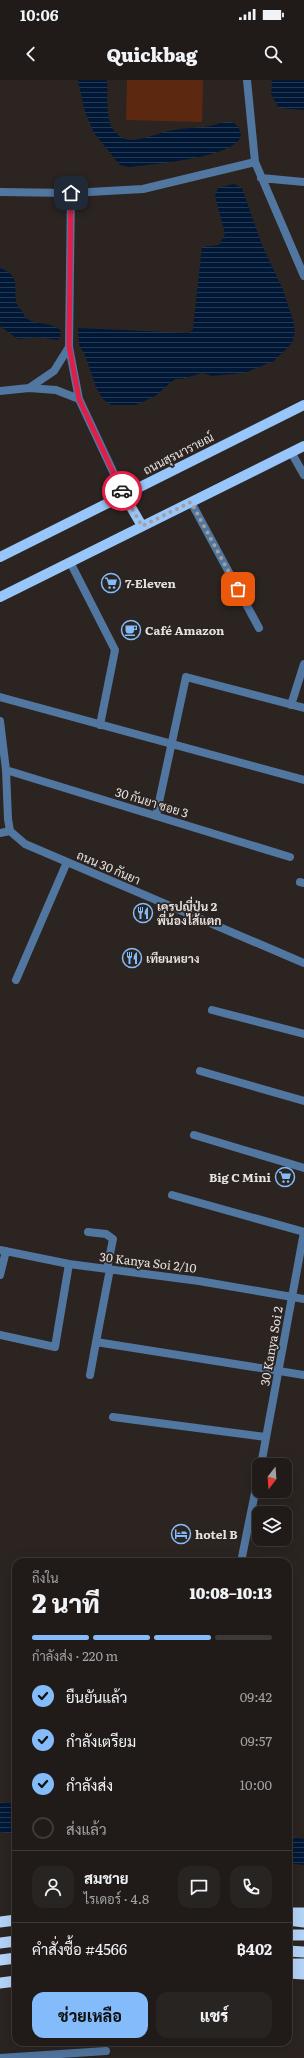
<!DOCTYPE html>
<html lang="th">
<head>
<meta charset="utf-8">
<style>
	body { margin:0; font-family:Literata,Sarabun,serif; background:#282422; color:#f1f3f6; height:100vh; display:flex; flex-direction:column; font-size:15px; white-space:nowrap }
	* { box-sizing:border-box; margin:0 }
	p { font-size:13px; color:#a2a1a2 }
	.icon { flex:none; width:22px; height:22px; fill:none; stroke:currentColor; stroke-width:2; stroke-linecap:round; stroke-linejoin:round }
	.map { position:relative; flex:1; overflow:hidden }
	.sheet { position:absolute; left:12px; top:1478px; width:280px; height:488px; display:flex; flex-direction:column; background:#201b19; border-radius:12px; box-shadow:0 4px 16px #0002,0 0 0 1px #3d3938 }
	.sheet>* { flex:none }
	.needle { width:26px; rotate:197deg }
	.tools { position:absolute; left:252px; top:1378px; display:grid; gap:8px }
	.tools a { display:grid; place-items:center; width:40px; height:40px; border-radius:8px; background:#201b19; box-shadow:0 4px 16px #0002,0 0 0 1px #3d3938; font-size:20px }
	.pin { position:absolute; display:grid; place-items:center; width:34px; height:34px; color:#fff; margin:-17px; border-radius:8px; box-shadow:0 2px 6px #0006 }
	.courier { position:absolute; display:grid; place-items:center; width:40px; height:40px; margin:-20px; border:3px solid #e11d48; border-radius:50%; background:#fff; color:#222; box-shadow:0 1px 5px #0007 }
	.head em { font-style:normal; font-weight:800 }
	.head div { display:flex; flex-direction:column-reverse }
	.head { display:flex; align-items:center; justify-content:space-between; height:68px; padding:0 20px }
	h1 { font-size:26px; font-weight:800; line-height:30px }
	.bar { display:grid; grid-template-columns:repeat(4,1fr); gap:6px 4px; align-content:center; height:48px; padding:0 20px }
	.bar i { height:5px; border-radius:3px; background:#3d3938 }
	.bar .current { background:#84bcfb }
	.bar p { grid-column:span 4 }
	.line { display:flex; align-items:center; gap:10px; padding:0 20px; border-top:1px solid #3d3938 }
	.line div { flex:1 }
	.round { display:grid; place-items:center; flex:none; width:42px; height:42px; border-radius:12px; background:#282422 }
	ol { padding:0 20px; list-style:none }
	li { display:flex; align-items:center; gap:12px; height:44px }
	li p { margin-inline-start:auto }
	li .icon { padding:4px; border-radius:50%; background:#84bcfb; color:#111; stroke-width:4 }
	li:last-child { color:#a2a1a2 }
	li i { width:22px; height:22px; border:2px solid #3d3938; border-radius:50% }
	.action { display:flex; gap:8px; margin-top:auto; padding:8px 20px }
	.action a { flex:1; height:46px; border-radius:12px; background:#84bcfb; color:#111; font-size:16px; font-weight:800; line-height:46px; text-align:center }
	.action a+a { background:#282422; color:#f1f3f6 }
	.status { display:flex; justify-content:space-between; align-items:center; height:28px; padding:0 20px; background:#201b19; direction:ltr }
	.status svg { height:11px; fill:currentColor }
	header { display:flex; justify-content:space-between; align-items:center; height:52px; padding:0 20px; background:#201b19; font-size:18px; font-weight:800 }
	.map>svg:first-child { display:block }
</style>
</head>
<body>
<div class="status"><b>10:06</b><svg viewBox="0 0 49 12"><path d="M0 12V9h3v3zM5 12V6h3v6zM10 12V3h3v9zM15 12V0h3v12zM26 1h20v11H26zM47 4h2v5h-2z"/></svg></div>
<header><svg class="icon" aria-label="back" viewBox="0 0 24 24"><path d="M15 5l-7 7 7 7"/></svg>Quickbag<svg class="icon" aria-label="search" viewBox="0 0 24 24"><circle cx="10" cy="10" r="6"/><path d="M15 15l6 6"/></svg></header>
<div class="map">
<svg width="304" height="1978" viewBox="0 0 304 1978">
	<defs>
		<pattern id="water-rules" width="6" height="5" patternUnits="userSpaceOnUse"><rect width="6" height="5" fill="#001836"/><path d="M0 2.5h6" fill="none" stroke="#253953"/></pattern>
	</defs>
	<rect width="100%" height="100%" fill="#2b2421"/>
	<path fill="#5d2810" d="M127 0H203L202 42 126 40Z"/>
	<path fill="url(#water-rules)" d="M78 0H107C108 13 106 30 110 43 112 51 121 59 129 60 141 61 161 52 174 50 186 48 198 48 210 46 219 44 229 38 236 45 267 76 142 85 129 87L120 85 94 53 85 32Z
		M272 0H304V30L279 28 271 14Z
		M234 104 242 108 262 165 283 210 293 240 295 252 292 263 274 281 244 293 212 296 202 293 182 299H175L155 316 136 325H111L103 319 96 307 85 275 79 265 78 248 189 253 193 249 202 167 219 165 225 154 215 116 218 108Z
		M0 188C27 198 7 214 21 230 23 232 24 236 26 238 36 246 52 241 61 251L60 258 57 260 37 257 18 259 0 246Z
		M0 1722 16 1724V1754L0 1752Z
		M288 1756 304 1759V1785L288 1783Z"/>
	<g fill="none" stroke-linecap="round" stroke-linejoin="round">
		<path stroke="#5176a0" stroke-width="8" d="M247 0 255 82 304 196
			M261 98 304 102
			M0 112 71 113 143 109 255 82
			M71 113 69 267 79 319 124 415
			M29 308 54 291 69 267
			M0 311 29 308 56 310 79 319
			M291 372 304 395
			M191 422 259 548
			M70 482 115 570 100 645
			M0 617 304 700
			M291 625 304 584
			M0 641 6 690 8 739 10 751 25 764 304 883
			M6 690 290 777
			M156 736 186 597 304 628
			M0 753 10 751
			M300 802 304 803
			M16 900 67 782
			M212 930 304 954
			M200 991 304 1021
			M194 1055 304 1088
			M172 1115 304 1152
			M88 1152 106 1154 113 1159 107 1189
			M0 1170 69 1184 199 1201 304 1219
			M110 1189 96 1262 304 1295
			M0 1195 6 1171
			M0 1255 55 1267 69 1184
			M90 1295 96 1262
			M113 1337 266 1357
			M261 1385 304 1152
			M241 1482 259 1393
			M0 1978 106 1971"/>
		<path stroke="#98c5fa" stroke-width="10" d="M124 415 142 446
			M0 477 304 325
			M0 517 304 366"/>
		<path stroke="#b4d4f8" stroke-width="11" d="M288 1833H304
			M288 1840 304 1842
			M0 1842 16 1840
			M288 1855H304
			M0 1863 16 1861
			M288 1871 304 1872
			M0 1880 16 1878
			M288 1884H304
			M288 1893 304 1894
			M0 1903 16 1901"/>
	</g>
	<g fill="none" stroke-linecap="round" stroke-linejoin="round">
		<path stroke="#a59f9c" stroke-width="4" stroke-dasharray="0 7.2" d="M122 411 142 446 191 422 238 509"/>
		<path stroke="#e11d48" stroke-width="5" d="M71 113 69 266 79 319 122 411"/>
	</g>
	<defs>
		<symbol id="supermarket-ring" viewBox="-11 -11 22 22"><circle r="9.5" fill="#2b2421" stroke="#84bcfb" stroke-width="1.5"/><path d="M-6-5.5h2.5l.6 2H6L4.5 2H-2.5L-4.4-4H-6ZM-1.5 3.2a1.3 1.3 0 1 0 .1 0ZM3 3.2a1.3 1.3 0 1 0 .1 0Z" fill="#84bcfb"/></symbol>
		<symbol id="cafe-ring" viewBox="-11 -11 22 22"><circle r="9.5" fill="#2b2421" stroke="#84bcfb" stroke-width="1.5"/><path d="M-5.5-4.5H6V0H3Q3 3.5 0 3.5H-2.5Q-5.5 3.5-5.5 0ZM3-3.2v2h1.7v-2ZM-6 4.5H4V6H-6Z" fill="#84bcfb"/></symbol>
		<symbol id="restaurant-ring" viewBox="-11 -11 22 22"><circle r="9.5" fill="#2b2421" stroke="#84bcfb" stroke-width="1.5"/><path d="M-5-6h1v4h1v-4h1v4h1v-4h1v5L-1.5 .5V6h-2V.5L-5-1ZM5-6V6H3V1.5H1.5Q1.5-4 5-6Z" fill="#84bcfb"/></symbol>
		<symbol id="hotel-ring" viewBox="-11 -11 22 22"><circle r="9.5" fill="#2b2421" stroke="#84bcfb" stroke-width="1.5"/><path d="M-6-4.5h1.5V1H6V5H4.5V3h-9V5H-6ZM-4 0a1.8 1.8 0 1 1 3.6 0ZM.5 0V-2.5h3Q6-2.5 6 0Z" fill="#84bcfb"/></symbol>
	</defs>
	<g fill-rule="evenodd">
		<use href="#supermarket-ring" x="100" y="492" width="22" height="22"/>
		<use href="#cafe-ring" x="120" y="539" width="22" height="22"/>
		<use href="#restaurant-ring" x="132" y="822" width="22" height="22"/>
		<use href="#restaurant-ring" x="121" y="867" width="22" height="22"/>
		<use href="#supermarket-ring" x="274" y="1086" width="22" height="22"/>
		<use href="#hotel-ring" x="170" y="1443" width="22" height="22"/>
	</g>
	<g text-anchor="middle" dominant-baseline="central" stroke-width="3.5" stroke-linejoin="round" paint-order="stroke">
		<g font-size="12" fill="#e6e1df" stroke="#2b2421">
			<text transform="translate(178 373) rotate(-27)">ถนนสุรนารายณ์</text>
			<text transform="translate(152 722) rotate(17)">30 กันยา ซอย 3</text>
			<text transform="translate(109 787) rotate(23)">ถนน 30 กันยา</text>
			<text transform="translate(148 1182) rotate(7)">30 Kanya Soi 2/10</text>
			<text transform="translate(271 1266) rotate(-80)">30 Kanya Soi 2</text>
		</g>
		<g font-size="12" font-weight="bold" fill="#e6e1df" stroke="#2b2421" text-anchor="start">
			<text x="125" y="503">7-Eleven</text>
			<text x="145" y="550">Café Amazon</text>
			<text x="157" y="826">เครปญี่ปุ่น 2<tspan x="157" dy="14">พี่น้องไส้แตก</tspan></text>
			<text x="146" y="878">เทียนหยาง</text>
			<text x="271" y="1097" text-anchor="end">Big C Mini</text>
			<text x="195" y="1454">hotel B</text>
		</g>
	</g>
</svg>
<div class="tools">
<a><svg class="needle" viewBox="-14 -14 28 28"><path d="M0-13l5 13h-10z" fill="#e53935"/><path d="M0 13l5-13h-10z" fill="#a2a1a2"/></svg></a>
<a><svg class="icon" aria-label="layers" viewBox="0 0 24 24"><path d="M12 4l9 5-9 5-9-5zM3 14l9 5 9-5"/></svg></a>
</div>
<div class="pin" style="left:238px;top:509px;background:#ea580c"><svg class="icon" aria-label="bag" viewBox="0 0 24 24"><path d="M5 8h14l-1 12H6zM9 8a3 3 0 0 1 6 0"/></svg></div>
<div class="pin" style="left:71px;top:113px;background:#1f2937"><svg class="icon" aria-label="home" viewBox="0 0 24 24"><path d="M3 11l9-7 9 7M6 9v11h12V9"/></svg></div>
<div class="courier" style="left:122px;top:411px"><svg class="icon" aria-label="car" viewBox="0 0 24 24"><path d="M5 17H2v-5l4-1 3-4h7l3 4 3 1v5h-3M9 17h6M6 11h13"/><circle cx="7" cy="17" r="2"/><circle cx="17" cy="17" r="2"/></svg></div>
<section class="sheet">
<div class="head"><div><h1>2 นาที</h1><p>ถึงใน</p></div><em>10:08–10:13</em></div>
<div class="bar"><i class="current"></i><i class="current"></i><i class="current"></i><i></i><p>กำลังส่ง · 220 m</p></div>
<ol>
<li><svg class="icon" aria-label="check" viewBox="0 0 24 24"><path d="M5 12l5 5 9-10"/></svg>ยืนยันแล้ว<p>09:42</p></li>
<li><svg class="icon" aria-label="check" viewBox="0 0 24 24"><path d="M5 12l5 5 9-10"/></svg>กำลังเตรียม<p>09:57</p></li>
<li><svg class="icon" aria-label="check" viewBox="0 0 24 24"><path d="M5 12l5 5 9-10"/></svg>กำลังส่ง<p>10:00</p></li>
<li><i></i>ส่งแล้ว</li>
</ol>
<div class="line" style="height:72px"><a class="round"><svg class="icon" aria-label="person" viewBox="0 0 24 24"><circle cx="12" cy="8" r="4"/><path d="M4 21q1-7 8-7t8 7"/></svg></a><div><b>สมชาย</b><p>ไรเดอร์ · 4.8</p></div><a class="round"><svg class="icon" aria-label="chat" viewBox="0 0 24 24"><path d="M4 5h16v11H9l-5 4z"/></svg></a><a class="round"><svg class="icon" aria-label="phone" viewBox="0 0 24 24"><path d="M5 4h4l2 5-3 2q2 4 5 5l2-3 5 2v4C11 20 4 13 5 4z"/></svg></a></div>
<div class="line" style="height:52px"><div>คำสั่งซื้อ #4566</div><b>฿402</b></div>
<div class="action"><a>ช่วยเหลือ</a><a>แชร์</a></div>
</section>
</div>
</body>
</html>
